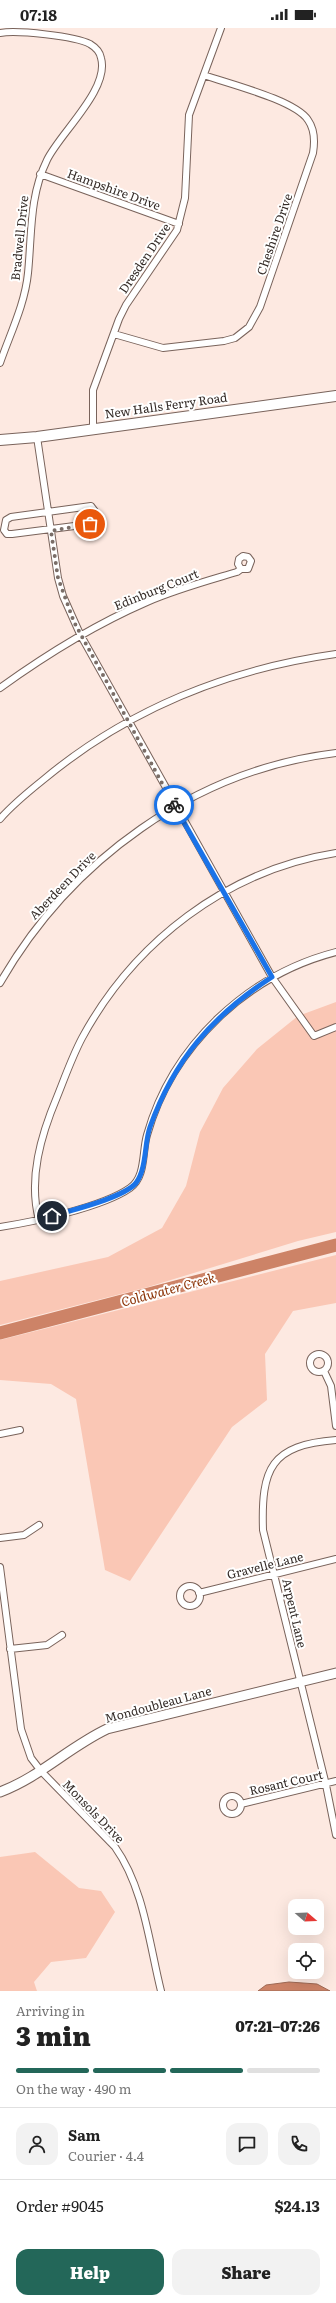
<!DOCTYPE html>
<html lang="en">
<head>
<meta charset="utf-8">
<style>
	body { margin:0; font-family:Literata,serif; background:#f2f2f2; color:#222; height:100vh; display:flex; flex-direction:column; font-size:15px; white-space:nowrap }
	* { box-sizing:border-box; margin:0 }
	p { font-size:13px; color:#767676 }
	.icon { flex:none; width:22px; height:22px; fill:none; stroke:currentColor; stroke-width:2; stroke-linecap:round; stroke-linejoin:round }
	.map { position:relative; height:1963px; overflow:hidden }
	.details { display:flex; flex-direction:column; background:#fff; flex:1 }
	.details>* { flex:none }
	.needle { width:26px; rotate:109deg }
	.tools { position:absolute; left:288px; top:1871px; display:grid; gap:8px }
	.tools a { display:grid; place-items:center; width:36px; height:36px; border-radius:8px; background:#fff; box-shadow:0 4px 16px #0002; font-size:20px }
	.pin { position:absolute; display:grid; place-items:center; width:34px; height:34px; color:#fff; margin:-17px; border:2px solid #fff; border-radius:50%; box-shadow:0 1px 4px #0007 }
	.courier { position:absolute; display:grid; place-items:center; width:40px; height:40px; margin:-20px; border:3px solid #1a73e8; border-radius:50%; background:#fff; color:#222; box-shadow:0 1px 5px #0007 }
	.head em { font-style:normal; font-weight:800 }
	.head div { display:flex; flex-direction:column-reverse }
	.head { display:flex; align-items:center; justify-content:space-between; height:68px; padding:0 16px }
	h1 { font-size:26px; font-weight:800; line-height:30px }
	.bar { display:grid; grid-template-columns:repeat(4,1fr); gap:6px 4px; align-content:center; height:48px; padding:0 16px }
	.bar i { height:5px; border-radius:3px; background:#e0e0e0 }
	.bar .on { background:#236759 }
	.bar p { grid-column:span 4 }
	.line { display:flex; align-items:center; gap:10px; padding:0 16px; border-top:1px solid #e0e0e0 }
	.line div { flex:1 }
	.round { display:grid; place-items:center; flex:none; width:42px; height:42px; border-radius:12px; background:#f2f2f2 }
	.cta { display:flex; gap:8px; margin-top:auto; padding:8px 16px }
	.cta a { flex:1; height:46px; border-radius:12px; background:#236759; color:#fff; font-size:16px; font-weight:800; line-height:46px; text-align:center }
	.cta a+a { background:#f2f2f2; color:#222 }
	.status { display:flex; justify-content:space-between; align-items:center; height:28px; padding:0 20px; background:#fff; direction:ltr }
	.status svg { height:11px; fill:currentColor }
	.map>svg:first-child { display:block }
</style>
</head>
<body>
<div class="status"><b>07:18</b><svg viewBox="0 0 49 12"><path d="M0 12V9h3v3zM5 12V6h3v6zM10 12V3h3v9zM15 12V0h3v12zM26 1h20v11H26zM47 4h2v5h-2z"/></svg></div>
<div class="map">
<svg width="336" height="1963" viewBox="0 0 336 1963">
	<rect width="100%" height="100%" fill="#fde9e1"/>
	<path fill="#fac7b5" d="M336 974V1204L298 1213 148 1259 0 1297V1253L108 1229 162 1200 186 1158 200 1104 223 1060 257 1021 298 988Z
		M336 1227V1275L293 1283 265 1326 267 1372 232 1399 130 1553 105 1542 76 1371 51 1356 0 1352V1312Z
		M35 1824 79 1860 101 1863 115 1884 86 1930 51 1934 34 1954 37 1963H0V1829Z"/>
	<path fill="#cd8367" stroke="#9f6954" d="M289 1954 317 1956 330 1963H258L266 1957Z"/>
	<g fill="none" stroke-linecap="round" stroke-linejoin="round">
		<path stroke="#cd8367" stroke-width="13" d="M0 1305 336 1217"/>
		<defs>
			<path id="street" d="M0 5C17 2 75 8 90 16 95 19 100 24 101 30 110 61 60 105 47 132 29 169 32 206 28 245 25 276 10 306 0 335
				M40 146 179 196
				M114 306 163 320 224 313 235 310 249 299 260 279 313 125C315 113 315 102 308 92 295 72 229 56 204 47
				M93 401V362L119 291 126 277 177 202 185 170 189 87 221 0
				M37 409 58 550 63 568 80 606 272 949 314 1008 336 999
				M91 478 97 486 95 492 90 496 12 506H7L4 502 6 492 11 489Z
				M0 660C47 626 94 597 147 574 177 561 207 553 237 544L241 541H248L251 533 248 529 243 528 239 531 238 536 241 541
				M0 791C13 776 28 764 43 752 127 682 228 641 336 626
				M0 955C70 833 194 742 336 725
				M39 1192C28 1151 41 1107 57 1069 65 1049 72 1029 82 1010 134 914 227 842 336 825
				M0 1199C33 1194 103 1179 130 1160 146 1149 142 1124 147 1107 172 1018 247 947 336 924
				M310 1335a9 9 0 1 1 18 0a9 9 0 1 1-18 0Z
				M324 1343 331 1358 336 1398
				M0 1406 20 1402
				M336 1412C271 1417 261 1440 263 1502L326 1757 336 1807
				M0 1510 24 1507 39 1497
				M0 1539 21 1701 31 1730 41 1743 115 1819C144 1860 149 1915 161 1963
				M180 1568a10 10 0 1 1 20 0a10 10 0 1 1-20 0Z
				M199 1565 336 1531
				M10 1621 47 1617 62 1607
				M223 1777a9 9 0 1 1 18 0a9 9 0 1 1-18 0Z
				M241 1776 336 1753"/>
			<path id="secondary" d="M0 1764C40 1749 69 1719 107 1701L336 1645"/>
			<path id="primary" d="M0 412 37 409 336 368"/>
		</defs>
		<use href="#street" stroke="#79635b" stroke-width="8"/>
		<use href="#secondary" stroke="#79635b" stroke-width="11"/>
		<use href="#primary" stroke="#79635b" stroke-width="12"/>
		<use href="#street" stroke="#fff" stroke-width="6"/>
		<use href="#secondary" stroke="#fff" stroke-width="9"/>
		<use href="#primary" stroke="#fff" stroke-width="10"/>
	</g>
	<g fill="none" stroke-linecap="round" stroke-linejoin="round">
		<path stroke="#7a6e68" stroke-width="4" stroke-dasharray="0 7.2" d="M90 496 51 503 58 550 74 594 174 777"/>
		<path stroke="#1a73e8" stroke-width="5" d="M52 1188C72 1182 123 1170 136 1155 147 1140 144 1116 150 1099 174 1032 212 988 272 949L174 777"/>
	</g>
	<g text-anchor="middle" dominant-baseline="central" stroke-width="4" stroke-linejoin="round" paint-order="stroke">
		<g font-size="12" fill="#342b27" stroke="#fff">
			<text transform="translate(114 161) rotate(20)">Hampshire Drive</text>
			<text transform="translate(274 206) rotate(-71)">Cheshire Drive</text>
			<text transform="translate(19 210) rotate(-84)">Bradwell Drive</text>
			<text transform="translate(144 230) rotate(-56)">Dresden Drive</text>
			<text transform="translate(166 377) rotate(-8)">New Halls Ferry Road</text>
			<text transform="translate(156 561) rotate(-22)">Edinburg Court</text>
			<text transform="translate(62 857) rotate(-46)">Aberdeen Drive</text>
			<text transform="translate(265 1537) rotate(-14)">Gravelle Lane</text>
			<text transform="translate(295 1585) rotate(77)">Arpent Lane</text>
			<text transform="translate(158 1676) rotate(-15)">Mondoubleau Lane</text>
			<text transform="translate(286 1754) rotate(-13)">Rosant Court</text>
			<text transform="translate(94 1783) rotate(46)">Monsols Drive</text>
		</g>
		<g font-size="13" font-style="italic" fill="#8b3205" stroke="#fff">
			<text transform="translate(168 1261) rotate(-15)">Coldwater Creek</text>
		</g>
	</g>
</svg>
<div class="tools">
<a><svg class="needle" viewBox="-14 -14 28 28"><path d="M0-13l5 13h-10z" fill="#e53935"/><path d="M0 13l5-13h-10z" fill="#767676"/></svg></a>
<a><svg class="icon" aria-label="locate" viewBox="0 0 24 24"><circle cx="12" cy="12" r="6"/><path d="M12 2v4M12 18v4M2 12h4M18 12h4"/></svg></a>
</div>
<div class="pin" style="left:90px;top:496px;background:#ea580c"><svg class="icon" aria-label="bag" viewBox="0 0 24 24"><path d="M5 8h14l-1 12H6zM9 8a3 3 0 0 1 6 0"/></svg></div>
<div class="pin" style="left:52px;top:1188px;background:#1f2937"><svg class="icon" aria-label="home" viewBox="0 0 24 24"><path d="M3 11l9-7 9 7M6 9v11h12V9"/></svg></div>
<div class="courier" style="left:174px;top:777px"><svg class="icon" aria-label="bike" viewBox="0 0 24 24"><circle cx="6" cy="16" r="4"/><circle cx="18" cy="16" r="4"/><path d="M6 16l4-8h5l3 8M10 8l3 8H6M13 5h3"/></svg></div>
</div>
<section class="details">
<div class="head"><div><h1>3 min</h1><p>Arriving in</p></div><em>07:21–07:26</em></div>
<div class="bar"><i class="on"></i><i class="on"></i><i class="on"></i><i></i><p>On the way · 490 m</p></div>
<div class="line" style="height:72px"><a class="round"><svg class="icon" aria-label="person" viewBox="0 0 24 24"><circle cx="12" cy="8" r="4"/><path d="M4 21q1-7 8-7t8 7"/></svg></a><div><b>Sam</b><p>Courier · 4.4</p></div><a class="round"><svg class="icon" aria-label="chat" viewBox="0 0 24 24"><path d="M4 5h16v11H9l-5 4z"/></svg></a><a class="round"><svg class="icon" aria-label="phone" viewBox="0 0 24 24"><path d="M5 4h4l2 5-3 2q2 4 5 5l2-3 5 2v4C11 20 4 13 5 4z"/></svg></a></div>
<div class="line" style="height:52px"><div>Order #9045</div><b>$24.13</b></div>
<div class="cta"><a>Help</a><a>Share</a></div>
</section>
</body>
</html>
